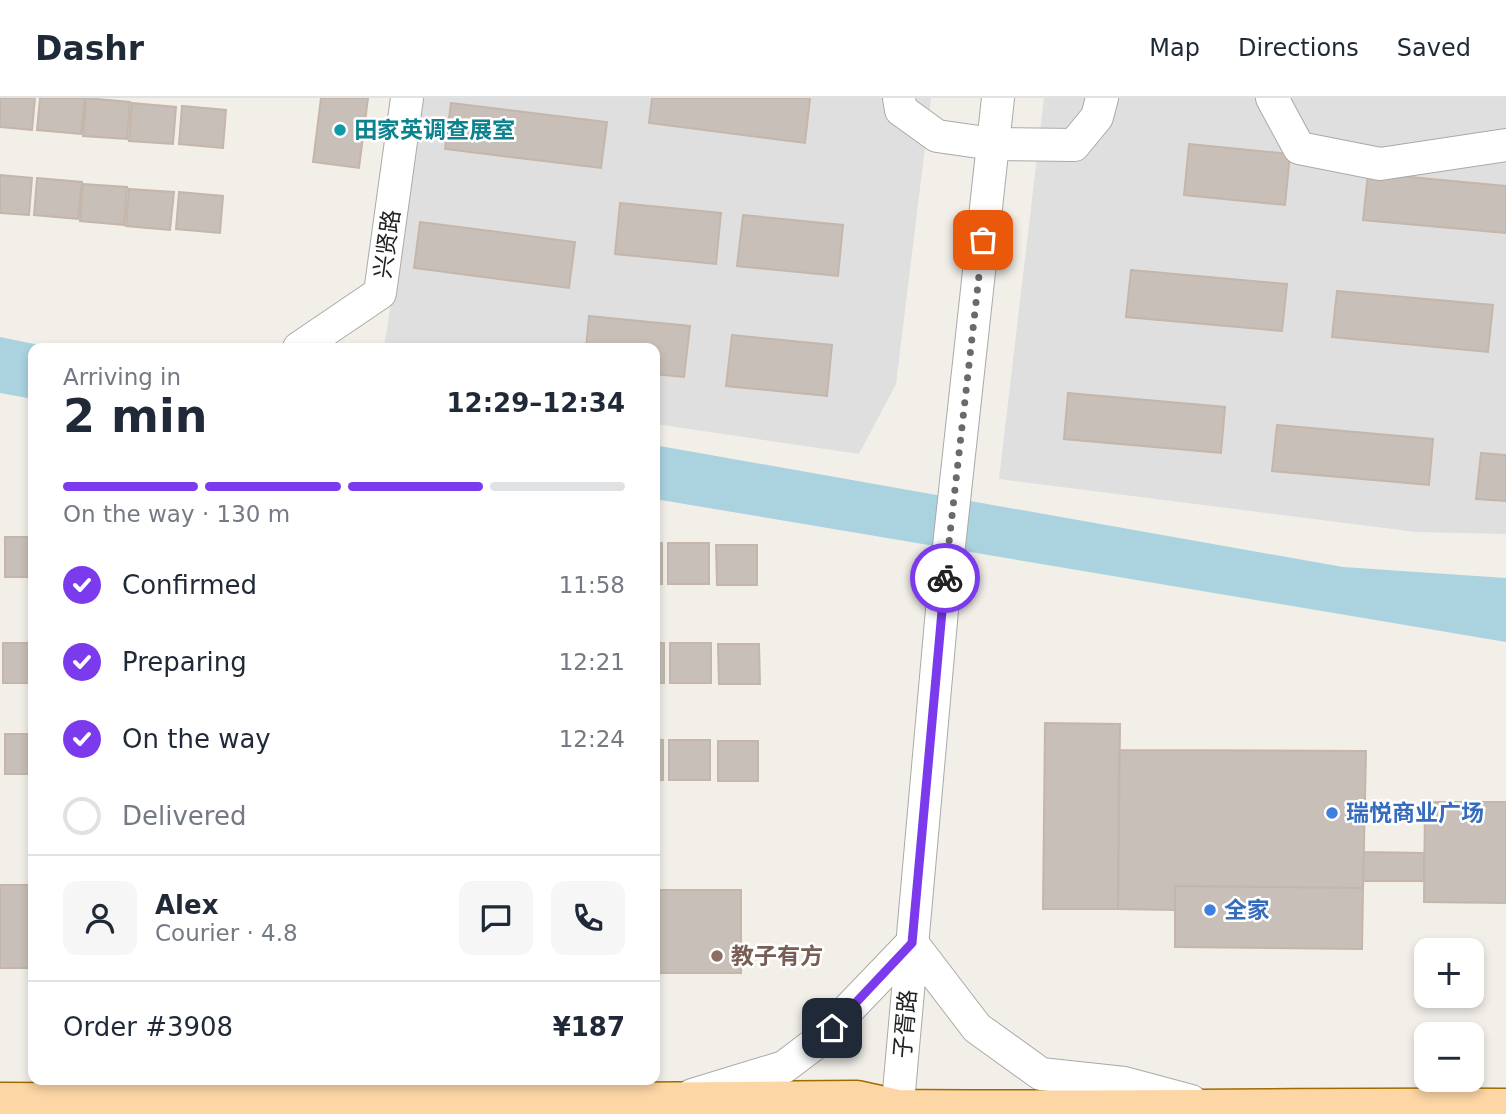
<!DOCTYPE html>
<html lang="en">
<head>
<meta charset="utf-8">
<style>
	body { margin:0; font-family:"DejaVu Sans","Noto Sans SC",sans-serif; background:#f6f6f7; color:#1f2937; height:100vh; display:flex; flex-direction:column; font-size:26px; white-space:nowrap }
	* { box-sizing:border-box; margin:0 }
	p { font-size:23px; color:#747a83 }
	.icon { flex:none; width:38px; height:38px; fill:none; stroke:currentColor; stroke-width:2; stroke-linecap:round; stroke-linejoin:round }
	.map { position:relative; flex:1; overflow:hidden }
	.sheet { position:absolute; left:28px; top:245px; width:632px; height:742px; display:flex; flex-direction:column; background:#fff; border-radius:14px; box-shadow:0 4px 10px #0003 }
	.sheet>* { flex:none }
	.fabs { position:absolute; left:1414px; top:840px; display:grid; gap:14px }
	.fabs a { display:grid; place-items:center; width:70px; height:70px; border-radius:14px; background:#fff; box-shadow:0 4px 10px #0003; font-size:35px }
	.pin { position:absolute; display:grid; place-items:center; width:60px; height:60px; color:#fff; margin:-30px; border-radius:14px; box-shadow:0 4px 10px #0006 }
	.courier { position:absolute; display:grid; place-items:center; width:70px; height:70px; margin:-35px; border:5px solid #7c3aed; border-radius:50%; background:#fff; color:#222; box-shadow:0 2px 9px #0007 }
	.headline em { font-style:normal; font-weight:700 }
	.headline div { display:flex; flex-direction:column-reverse }
	.headline { display:flex; align-items:center; justify-content:space-between; height:119px; padding:0 35px }
	h1 { font-size:46px; font-weight:700; line-height:52px }
	.bar { display:grid; grid-template-columns:repeat(4,1fr); gap:10px 7px; align-content:center; height:84px; padding:0 35px }
	.bar i { height:9px; border-radius:5px; background:#e0e1e3 }
	.bar .selected { background:#7c3aed }
	.bar p { grid-column:span 4 }
	.line { display:flex; align-items:center; gap:18px; padding:0 35px; border-top:2px solid #e0e1e3 }
	.line div { flex:1 }
	.round { display:grid; place-items:center; flex:none; width:74px; height:74px; border-radius:14px; background:#f6f6f7 }
	ol { padding:0 35px; list-style:none }
	li { display:flex; align-items:center; gap:21px; height:77px }
	li p { margin-inline-start:auto }
	li .icon { padding:7px; border-radius:50%; background:#7c3aed; color:#fff; stroke-width:4 }
	li:last-child { color:#747a83 }
	li i { width:38px; height:38px; border:4px solid #e0e1e3; border-radius:50% }
	header { display:flex; align-items:center; gap:42px; box-sizing:border-box; height:98px; padding:0 35px; background:#fff; border-bottom:2px solid #e0e1e3 }
	header strong { font-size:33px }
	nav { display:flex; gap:38px; margin-inline-start:auto; font-size:24px }
	.map>svg:first-child { display:block }
</style>
</head>
<body>
<header>
<strong>Dashr</strong>
<nav><a>Map</a><a>Directions</a><a>Saved</a></nav>
</header>
<div class="map">
<svg width="1506" height="1016" viewBox="0 0 1506 1016">
	<rect width="100%" height="100%" fill="#f2efe9"/>
	<path fill="#e0dfdf" d="M422 0H931L896 286 859 356 655 326 654 250H384Z
		M1044 0H1506V436L1416 434 999 381Z"/>
	<path fill="#aad3df" d="M0 239 54 250H33V301L0 295Z
		M654 347 1343 469 1506 480V544L655 401Z"/>
	<path fill="#c7bfb8" stroke="#c4b6ab" stroke-width="2" d="M0 0H35L32 32 0 29Z
		M40 0H85L81 36 37 32Z
		M86 0 130 4 127 41 83 38Z
		M321 0H368L359 70 313 64Z
		M652 0H810L805 45 649 25Z
		M132 5 176 9 173 46 129 43Z
		M451 5 607 24 601 70 445 51Z
		M182 8 226 12 223 50 179 46Z
		M1189 46 1290 56 1285 107 1184 97Z
		M1368 75 1506 88V135L1363 122Z
		M0 77 32 80 29 117 0 115Z
		M37 80 82 84 78 121 34 117Z
		M83 86 127 89 124 127 80 123Z
		M129 91 174 94 170 132 126 128Z
		M179 94 223 98 220 135 176 131Z
		M620 105 721 115 716 166 615 156Z
		M743 117 843 127 838 178 737 168Z
		M420 124 575 144 569 190 414 170Z
		M1131 172 1287 186 1282 233 1126 219Z
		M1337 193 1493 207 1488 254 1332 239Z
		M589 218 690 228 684 279 654 276V250H586Z
		M732 237 832 247 827 298 726 288Z
		M1068 295 1225 309 1221 355 1064 341Z
		M1277 327 1433 341 1429 387 1272 373Z
		M1481 355 1506 357V403L1476 401Z
		M5 439H33V479H5Z
		M654 445H662V486H654Z
		M668 445H709V486H668Z
		M716 447H757V487H717Z
		M3 545H33V585H3Z
		M654 545H664V585H654Z
		M670 545H711V585H670Z
		M718 546H759L760 586H719Z
		M1045 625 1120 626 1118 811H1043Z
		M5 636H33V676H5Z
		M654 642H663V682H654Z
		M669 642H710V682H669Z
		M718 643H758V683H718Z
		M1119 652 1366 653 1363 790 1175 788V812L1118 811Z
		M1425 704H1506V805L1424 804Z
		M1364 754 1424 755V783H1363Z
		M0 787H33V870H0Z
		M1175 788 1363 790 1362 851 1175 849Z
		M654 792H741V875H654Z"/>
	<g fill="none" stroke-linecap="round" stroke-linejoin="round">
		<defs>
			<path id="minor" d="M899 0 901 12 937 38 993 46 1074 47 1097 19 1102 0
				M1272 0 1299 50 1380 66 1506 47
				M299 250 380 195 407 0
				M912 845 977 930 1041 976 1124 985 1191 1003
				M692 997 784 969 817 944 912 845
				M897 1016 942 512 998 0"/>
			<path id="major" d="M0 1004 399 1006 857 1002 898 1011C1101 1013 1303 1009 1506 1010"/>
		</defs>
		<use href="#minor" stroke="#a9a9a9" stroke-width="34"/>
		<use href="#major" stroke="#a06b00" stroke-width="41"/>
		<use href="#minor" stroke="#fff" stroke-width="32"/>
		<use href="#major" stroke="#fcd6a4" stroke-width="38"/>
	</g>
	<g fill="none" stroke-linecap="round" stroke-linejoin="round">
		<path stroke="#6b6a68" stroke-width="7" stroke-dasharray="0 12.6" d="M945 480 983 142"/>
		<path stroke="#7c3aed" stroke-width="9" d="M832 930 912 845 945 480"/>
	</g>
	<circle fill="#0f9aa8" stroke="#fff" stroke-width="2.5" cx="340" cy="32" r="7"/>
	<g fill="#3f7fe0" stroke="#fff" stroke-width="2.5">
		<circle cx="1332" cy="715" r="7"/>
		<circle cx="1210" cy="812" r="7"/>
	</g>
	<circle fill="#8d6e63" stroke="#fff" stroke-width="2.5" cx="717" cy="858" r="7"/>
	<g text-anchor="middle" dominant-baseline="central" stroke-width="5" stroke-linejoin="round" paint-order="stroke">
		<g font-size="23" font-weight="bold" fill="#0d838f" stroke="#fff" text-anchor="start">
			<text x="354" y="32">田家英调查展室</text>
		</g>
		<g font-size="23" fill="#222" stroke="#fff">
			<text transform="translate(387 146) rotate(-82)">兴贤路</text>
			<text transform="translate(905 926) rotate(-85)">子胥路</text>
		</g>
		<g font-size="23" font-weight="bold" fill="#366cbe" stroke="#fff" text-anchor="start">
			<text x="1346" y="715">瑞悦商业广场</text>
			<text x="1224" y="812">全家</text>
		</g>
		<g font-size="23" font-weight="bold" fill="#785e54" stroke="#fff" text-anchor="start">
			<text x="731" y="858">教子有方</text>
		</g>
	</g>
</svg>
<div class="fabs">
<a>+</a>
<a>−</a>
</div>
<div class="pin" style="left:983px;top:142px;background:#ea580c"><svg class="icon" aria-label="bag" viewBox="0 0 24 24"><path d="M5 8h14l-1 12H6zM9 8a3 3 0 0 1 6 0"/></svg></div>
<div class="pin" style="left:832px;top:930px;background:#1f2937"><svg class="icon" aria-label="home" viewBox="0 0 24 24"><path d="M3 11l9-7 9 7M6 9v11h12V9"/></svg></div>
<div class="courier" style="left:945px;top:480px"><svg class="icon" aria-label="bike" viewBox="0 0 24 24"><circle cx="6" cy="16" r="4"/><circle cx="18" cy="16" r="4"/><path d="M6 16l4-8h5l3 8M10 8l3 8H6M13 5h3"/></svg></div>
<section class="sheet">
<div class="headline"><div><h1>2 min</h1><p>Arriving in</p></div><em>12:29–12:34</em></div>
<div class="bar"><i class="selected"></i><i class="selected"></i><i class="selected"></i><i></i><p>On the way · 130 m</p></div>
<ol>
<li><svg class="icon" aria-label="check" viewBox="0 0 24 24"><path d="M5 12l5 5 9-10"/></svg>Confirmed<p>11:58</p></li>
<li><svg class="icon" aria-label="check" viewBox="0 0 24 24"><path d="M5 12l5 5 9-10"/></svg>Preparing<p>12:21</p></li>
<li><svg class="icon" aria-label="check" viewBox="0 0 24 24"><path d="M5 12l5 5 9-10"/></svg>On the way<p>12:24</p></li>
<li><i></i>Delivered</li>
</ol>
<div class="line" style="height:126px"><a class="round"><svg class="icon" aria-label="person" viewBox="0 0 24 24"><circle cx="12" cy="8" r="4"/><path d="M4 21q1-7 8-7t8 7"/></svg></a><div><b>Alex</b><p>Courier · 4.8</p></div><a class="round"><svg class="icon" aria-label="chat" viewBox="0 0 24 24"><path d="M4 5h16v11H9l-5 4z"/></svg></a><a class="round"><svg class="icon" aria-label="phone" viewBox="0 0 24 24"><path d="M5 4h4l2 5-3 2q2 4 5 5l2-3 5 2v4C11 20 4 13 5 4z"/></svg></a></div>
<div class="line" style="height:91px"><div>Order #3908</div><b>¥187</b></div>
</section>
</div>
</body>
</html>
